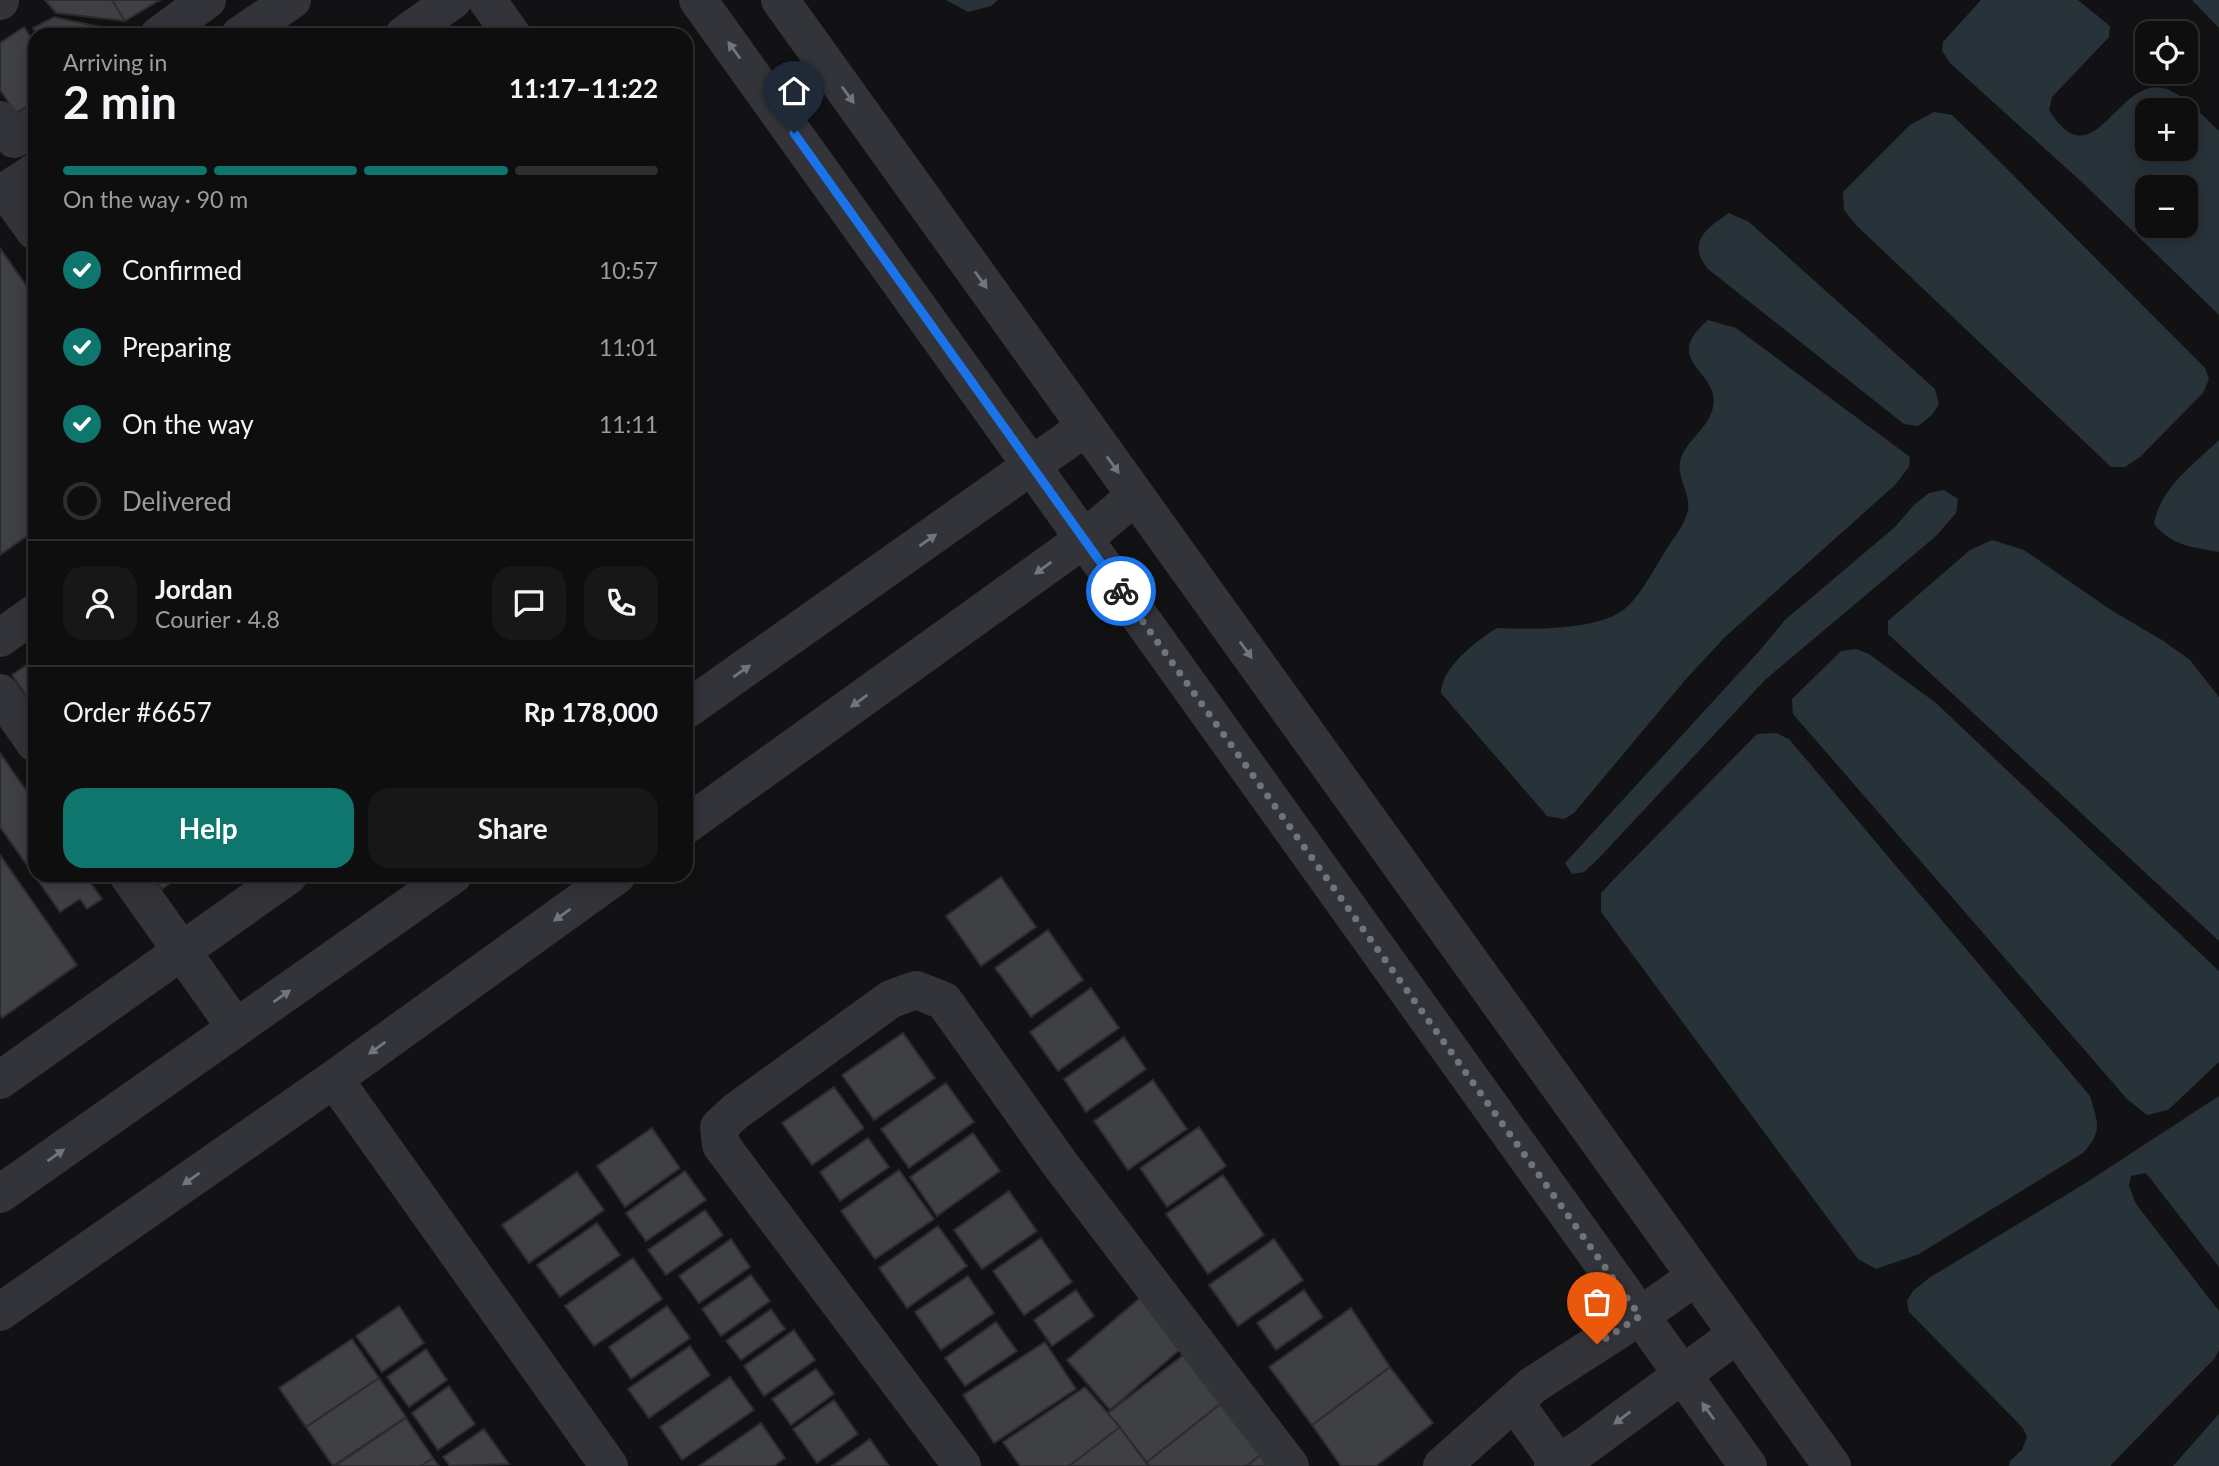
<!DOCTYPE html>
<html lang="en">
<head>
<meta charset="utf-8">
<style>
	body { margin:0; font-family:Lato,sans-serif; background:#171718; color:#f1f3f6; height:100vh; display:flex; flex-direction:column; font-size:26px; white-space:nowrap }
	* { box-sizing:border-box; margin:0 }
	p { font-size:23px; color:#9b9c9e }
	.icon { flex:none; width:38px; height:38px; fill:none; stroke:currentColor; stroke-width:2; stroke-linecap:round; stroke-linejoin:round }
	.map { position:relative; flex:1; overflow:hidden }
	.side { position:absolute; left:28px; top:28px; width:665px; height:854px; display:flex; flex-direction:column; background:#0e0e0f; border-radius:21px; box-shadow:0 4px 18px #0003,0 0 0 2px #2e2e2f }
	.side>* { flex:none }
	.buttons { position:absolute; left:2135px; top:21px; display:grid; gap:14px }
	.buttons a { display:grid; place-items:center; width:63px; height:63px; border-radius:14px; background:#0e0e0f; box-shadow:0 4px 18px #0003,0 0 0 2px #2e2e2f; font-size:35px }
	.pin { position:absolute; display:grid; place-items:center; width:60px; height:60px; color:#fff; margin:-72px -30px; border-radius:50% 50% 50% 0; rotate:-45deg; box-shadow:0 0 7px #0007 }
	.pin .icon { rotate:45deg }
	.courier { position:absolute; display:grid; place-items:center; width:70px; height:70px; margin:-35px; border:5px solid #1a73e8; border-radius:50%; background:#fff; color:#222; box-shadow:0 2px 9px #0007 }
	.summary em { font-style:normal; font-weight:700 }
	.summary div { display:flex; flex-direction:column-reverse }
	.summary { display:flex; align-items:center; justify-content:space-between; height:119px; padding:0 35px }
	h1 { font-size:46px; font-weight:700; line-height:52px }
	.bar { display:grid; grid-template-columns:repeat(4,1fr); gap:10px 7px; align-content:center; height:84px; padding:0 35px }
	.bar i { height:9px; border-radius:5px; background:#2e2e2f }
	.bar .active { background:#0f766e }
	.bar p { grid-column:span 4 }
	.line { display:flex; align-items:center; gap:18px; padding:0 35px; border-top:2px solid #2e2e2f }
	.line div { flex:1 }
	.round { display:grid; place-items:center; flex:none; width:74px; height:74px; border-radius:21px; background:#171718 }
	ol { padding:0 35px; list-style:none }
	li { display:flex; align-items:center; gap:21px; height:77px }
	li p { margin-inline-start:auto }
	li .icon { padding:7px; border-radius:50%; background:#0f766e; color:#fff; stroke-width:4 }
	li:last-child { color:#9b9c9e }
	li i { width:38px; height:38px; border:4px solid #2e2e2f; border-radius:50% }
	.action { display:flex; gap:14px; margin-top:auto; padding:14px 35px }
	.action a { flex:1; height:80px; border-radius:21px; background:#0f766e; color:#fff; font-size:28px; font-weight:700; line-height:80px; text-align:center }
	.action a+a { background:#171718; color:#f1f3f6 }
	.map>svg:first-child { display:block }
</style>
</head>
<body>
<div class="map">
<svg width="2219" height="1466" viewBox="0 0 2219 1466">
	<rect width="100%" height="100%" fill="#121214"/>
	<path fill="#283239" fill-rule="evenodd" d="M946 0H998L991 6 968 12Z
		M1981 0H2078L2110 26 2109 37 2052 97 2049 110C2094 182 2116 78 2163 88 2182 92 2205 118 2219 131V315L2084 184 1951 64 1942 51 1943 42ZM2147 110H2186V149H2147ZM2147 187H2186V226H2147Z
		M2192 0H2219V28Z
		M1934 112 1952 115 1985 147 2205 368 2209 379 2203 393 2140 457 2125 467H2111L1857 226 1844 210 1843 192 1910 125Z
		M1729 213 1749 222 1935 389 1939 404 1932 415 1918 426 1904 424 1708 269C1686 242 1707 228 1729 213Z
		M1708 320 1736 328 1910 457 1909 467 1895 485 1725 637 1687 678 1574 813 1564 819 1547 816 1441 693C1441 668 1476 641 1497 628 1529 630 1595 630 1622 611 1638 600 1653 571 1663 555 1670 542 1683 528 1687 514 1693 497 1677 480 1680 462 1684 441 1709 429 1713 407 1721 371 1659 362 1708 320Z
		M2219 440V552C2193 547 2172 546 2154 524 2160 488 2194 464 2219 440Z
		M1944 490 1958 499 1956 513 1936 536 1765 680 1600 857 1584 872 1572 874 1565 863 1761 649 1785 620 1895 527 1914 505 1929 493Z
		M1992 540 2024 550 2111 610 2162 640 2190 660 2219 697V941L1888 634V621L1970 550Z
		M1856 649 1869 654 1936 703 2219 971V1062L2168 1110 2147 1115 2127 1099 1793 714 1792 699 1841 651Z
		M1776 733 1789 739 2090 1096C2098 1123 2103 1131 2083 1153L1919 1254 1876 1269 1858 1259 1601 912V893L1617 876 1757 734Z
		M2219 1096V1267L2146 1173 2131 1176 2129 1186 2136 1204 2219 1311V1350L2215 1358 2110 1466H2009L2010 1461 2022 1450 2027 1437 2023 1428 1909 1312 1907 1301 1913 1291 1929 1278 2084 1184Z
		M2219 1414V1466H2173Z"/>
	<path fill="#3e4044" stroke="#2c2c30" stroke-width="2" d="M45 0H112L125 21 56 13Z
		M112 0H160L125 21Z
		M54 17 137 35H37L33 28Z
		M24 27 35 44V101L16 113 0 90V43Z
		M0 248 35 298V535L33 532 0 555Z
		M35 659V708L12 675Z
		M0 753 35 803V875H85L102 899 87 909 80 899 60 912 0 827Z
		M0 855 77 965 2 1018 0 1015Z
		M152 875H183L162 889Z
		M1001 877 1036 927 981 966 946 916Z
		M1048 930 1083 980 1031 1017 995 968Z
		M1091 988 1119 1028 1058 1071 1030 1032Z
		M903 1033 935 1078 874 1120 842 1075Z
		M1124 1037 1146 1069 1086 1112 1064 1079Z
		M1153 1080 1187 1129 1128 1170 1094 1121Z
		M946 1083 974 1122 909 1168 881 1129Z
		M834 1087 864 1128 812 1165 782 1123Z
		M1199 1127 1226 1166 1167 1207 1140 1168Z
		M652 1128 680 1168 625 1207 597 1166Z
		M973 1133 1000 1171 937 1216 910 1177Z
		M868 1138 889 1167 840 1201 820 1172Z
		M899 1170 934 1219 875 1259 841 1211Z
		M685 1171 706 1200 646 1241 626 1213Z
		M577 1172 604 1210 529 1263 502 1225Z
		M1223 1175 1264 1235 1208 1274 1166 1214Z
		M1009 1191 1037 1231 982 1269 954 1230Z
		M705 1210 723 1235 666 1275 648 1250Z
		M597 1223 620 1255 560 1297 537 1265Z
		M938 1226 967 1266 907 1308 879 1268Z
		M1041 1238 1072 1282 1024 1315 993 1271Z
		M731 1239 750 1267 699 1303 679 1276Z
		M1274 1239 1303 1280 1238 1326 1209 1285Z
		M633 1258 662 1299 594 1346 565 1306Z
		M751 1275 770 1301 721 1336 702 1309Z
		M968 1276 994 1313 941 1350 915 1312Z
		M1076 1290 1094 1316 1052 1346 1034 1320Z
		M1304 1290 1323 1317 1276 1350 1257 1323Z
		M1141 1297 1183 1347 1110 1410 1067 1360Z
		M399 1306 424 1343 382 1372 356 1336Z
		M667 1306 690 1338 631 1379 609 1347Z
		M1351 1308 1390 1367 1312 1425 1269 1367Z
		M771 1309 785 1329 741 1360 726 1341Z
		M996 1322 1017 1351 965 1386 945 1358Z
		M794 1330 815 1360 764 1396 744 1366Z
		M352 1339 379 1378 306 1427 279 1388Z
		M1045 1342 1076 1389 994 1443 963 1395Z
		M690 1346 710 1375 649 1418 628 1389Z
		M426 1349 447 1380 409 1407 387 1377Z
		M1186 1353 1224 1401 1147 1462 1108 1413Z
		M1390 1367 1433 1423 1376 1466H1341L1312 1425Z
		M816 1369 834 1394 791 1425 772 1399Z
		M730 1377 754 1410 682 1460 660 1427Z
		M379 1378 406 1417 333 1466 306 1427Z
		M449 1386 475 1424 438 1450 412 1413Z
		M1085 1387 1120 1427 1069 1466H1020L1003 1442Z
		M834 1400 858 1434 817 1463 793 1429Z
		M1224 1401 1262 1454 1246 1466H1149L1147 1462Z
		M406 1418 433 1458 421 1466H335Z
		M761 1423 785 1458 774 1466H699Z
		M1120 1427 1148 1466H1069Z
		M484 1429 509 1464 450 1466 443 1457Z
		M870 1439 889 1466H832Z
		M1262 1454 1270 1466H1246Z
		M433 1458 439 1466H421Z"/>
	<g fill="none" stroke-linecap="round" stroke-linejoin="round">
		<path stroke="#333439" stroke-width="38" d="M487 0 512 35
			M698 0 1748 1466
			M780 0 1832 1466
			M0 1V0
			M159 35 207 0
			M240 35 292 0
			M404 35 453 0
			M0 120 14 139 35 124
			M6 191 35 231
			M0 195 35 172
			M0 638 35 613
			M0 693 35 743
			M686 710 1086 427
			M686 825 1084 539 1135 496
			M128 875 236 1028
			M334 1079 609 1466
			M0 1080 289 875
			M0 1194 453 875
			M0 1312 334 1079 617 875
			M1515 1403 1558 1463
			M962 1466 721 1145 719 1127 735 1112 891 999 916 990 944 1001 1060 1164 1290 1466
			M1442 1466 1533 1385 1640 1316 1695 1277
			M1553 1466 1584 1447 1736 1335"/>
	</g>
	<defs><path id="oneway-solid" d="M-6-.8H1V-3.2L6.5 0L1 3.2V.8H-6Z" transform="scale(1.75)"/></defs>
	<g fill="#71757e">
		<use href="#oneway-solid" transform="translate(734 50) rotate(-126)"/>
		<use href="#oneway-solid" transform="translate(848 95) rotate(54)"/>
		<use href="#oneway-solid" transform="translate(981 280) rotate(54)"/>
		<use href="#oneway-solid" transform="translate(1113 465) rotate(54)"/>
		<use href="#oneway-solid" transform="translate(928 540) rotate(-35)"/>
		<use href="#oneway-solid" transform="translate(1043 568) rotate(144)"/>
		<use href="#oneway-solid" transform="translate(1246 650) rotate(54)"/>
		<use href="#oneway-solid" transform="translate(742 671) rotate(-35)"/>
		<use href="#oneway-solid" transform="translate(859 701) rotate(144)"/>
		<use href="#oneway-solid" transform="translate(562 915) rotate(144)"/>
		<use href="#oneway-solid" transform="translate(282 996) rotate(-35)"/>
		<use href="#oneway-solid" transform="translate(377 1048) rotate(144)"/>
		<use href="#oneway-solid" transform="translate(56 1155) rotate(-35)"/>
		<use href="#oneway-solid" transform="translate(191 1179) rotate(145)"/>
		<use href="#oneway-solid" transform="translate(1708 1411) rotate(-126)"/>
		<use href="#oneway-solid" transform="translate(1622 1418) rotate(143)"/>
	</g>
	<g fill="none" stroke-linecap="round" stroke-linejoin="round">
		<path stroke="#70757d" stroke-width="7" stroke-dasharray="0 12.6" d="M1121 591 1640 1316 1597 1344"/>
		<path stroke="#1a73e8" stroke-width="9" d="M794 133 1121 591"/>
	</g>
</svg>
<div class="buttons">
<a><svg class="icon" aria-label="locate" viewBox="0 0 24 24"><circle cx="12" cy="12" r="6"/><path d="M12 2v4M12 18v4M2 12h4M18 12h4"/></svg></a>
<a>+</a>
<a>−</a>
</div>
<div class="pin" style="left:1597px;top:1344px;background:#ea580c"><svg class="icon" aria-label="bag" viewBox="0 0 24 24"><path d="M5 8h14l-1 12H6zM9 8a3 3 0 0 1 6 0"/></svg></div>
<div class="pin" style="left:794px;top:133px;background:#1f2937"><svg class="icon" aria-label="home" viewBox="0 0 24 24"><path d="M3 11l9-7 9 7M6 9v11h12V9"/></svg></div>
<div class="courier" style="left:1121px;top:591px"><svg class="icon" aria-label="bike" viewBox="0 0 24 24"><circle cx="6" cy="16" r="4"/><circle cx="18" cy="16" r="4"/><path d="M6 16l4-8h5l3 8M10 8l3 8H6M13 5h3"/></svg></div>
<section class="side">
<div class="summary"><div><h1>2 min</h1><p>Arriving in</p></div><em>11:17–11:22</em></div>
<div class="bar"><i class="active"></i><i class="active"></i><i class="active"></i><i></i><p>On the way · 90 m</p></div>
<ol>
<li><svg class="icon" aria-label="check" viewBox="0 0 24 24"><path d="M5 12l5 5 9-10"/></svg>Confirmed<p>10:57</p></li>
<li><svg class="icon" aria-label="check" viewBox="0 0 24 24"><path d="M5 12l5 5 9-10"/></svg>Preparing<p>11:01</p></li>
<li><svg class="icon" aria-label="check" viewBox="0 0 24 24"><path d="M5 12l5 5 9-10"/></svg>On the way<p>11:11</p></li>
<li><i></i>Delivered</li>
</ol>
<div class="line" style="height:126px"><a class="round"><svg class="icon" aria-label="person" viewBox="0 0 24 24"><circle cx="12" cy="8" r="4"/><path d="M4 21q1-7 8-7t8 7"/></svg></a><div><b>Jordan</b><p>Courier · 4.8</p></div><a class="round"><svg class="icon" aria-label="chat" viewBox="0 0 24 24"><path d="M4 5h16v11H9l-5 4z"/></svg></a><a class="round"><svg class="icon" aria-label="phone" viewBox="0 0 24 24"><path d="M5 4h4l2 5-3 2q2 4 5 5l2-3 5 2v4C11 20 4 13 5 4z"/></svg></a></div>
<div class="line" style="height:91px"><div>Order #6657</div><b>Rp 178,000</b></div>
<div class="action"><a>Help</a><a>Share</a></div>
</section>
</div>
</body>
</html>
